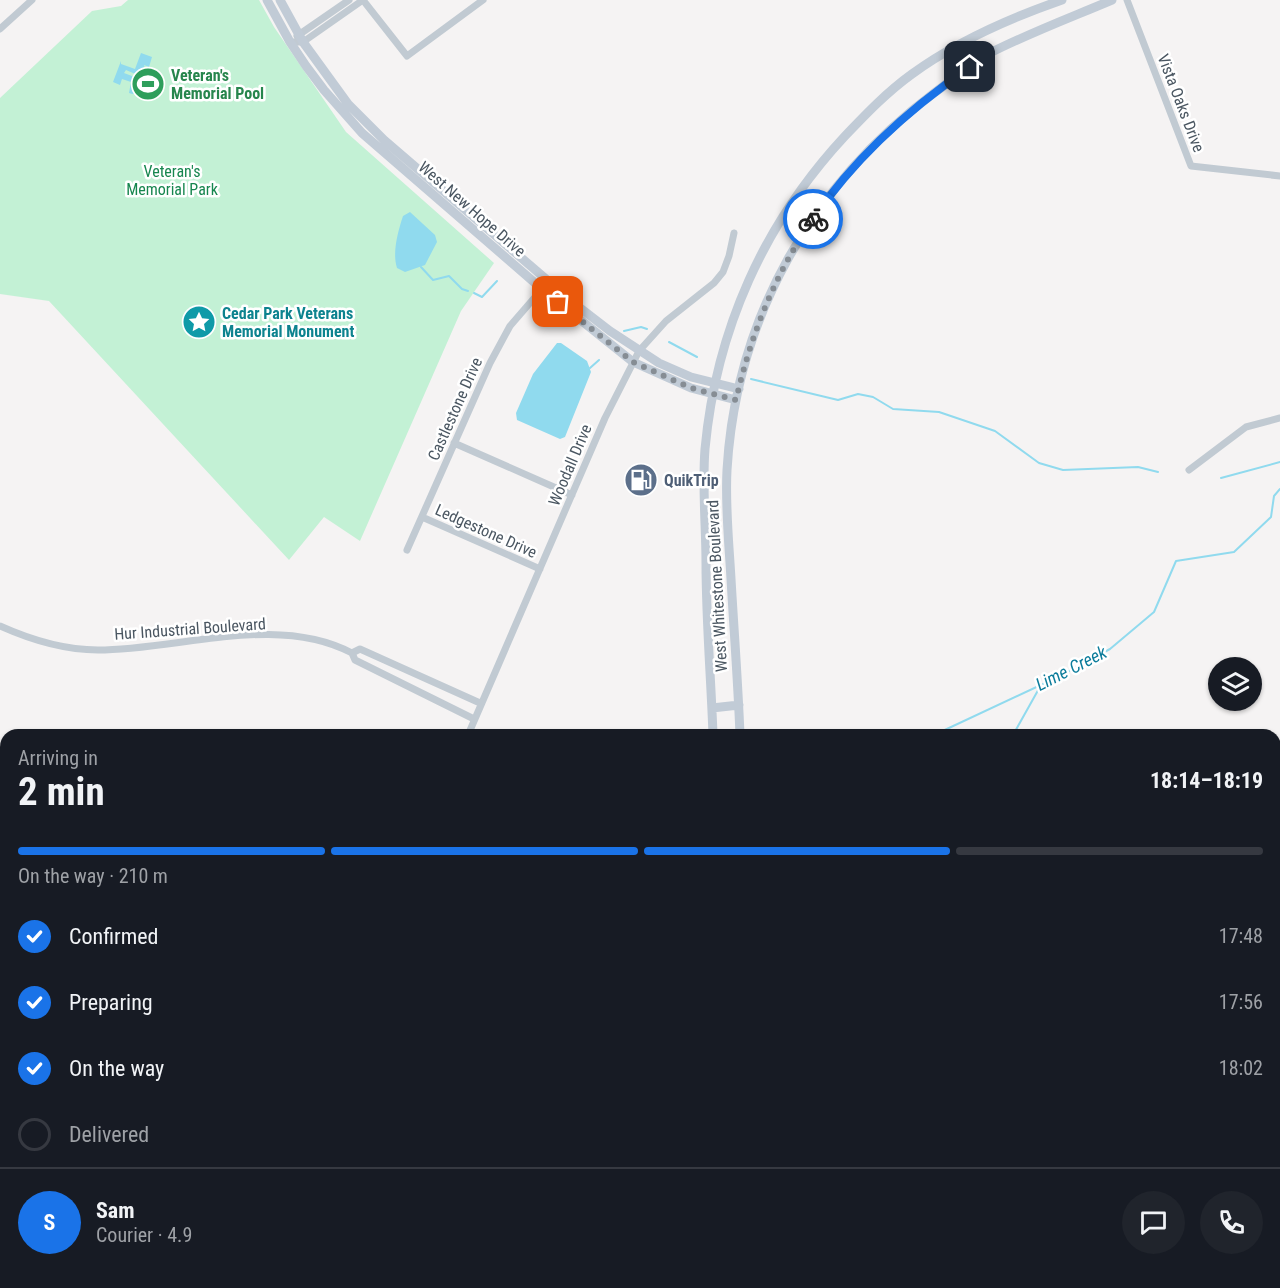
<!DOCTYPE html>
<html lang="en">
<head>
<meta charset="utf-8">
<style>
	body { margin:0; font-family:"Roboto Condensed",sans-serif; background:#20242c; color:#f1f3f6; height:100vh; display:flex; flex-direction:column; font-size:22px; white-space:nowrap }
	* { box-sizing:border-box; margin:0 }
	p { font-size:20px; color:#9ea1a6 }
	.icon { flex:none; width:33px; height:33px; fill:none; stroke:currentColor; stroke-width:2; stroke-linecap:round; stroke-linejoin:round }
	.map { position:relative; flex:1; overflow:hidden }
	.details { position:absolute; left:0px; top:729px; width:1281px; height:560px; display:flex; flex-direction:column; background:#171b24; border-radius:18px 18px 0 0; box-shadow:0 2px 4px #0004 }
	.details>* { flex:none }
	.controls { position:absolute; left:1208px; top:657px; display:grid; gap:12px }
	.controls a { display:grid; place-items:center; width:54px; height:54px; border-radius:50%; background:#171b24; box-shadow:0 2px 4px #0004; font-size:30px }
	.pin { position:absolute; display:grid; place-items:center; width:51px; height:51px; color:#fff; margin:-26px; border-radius:12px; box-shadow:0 3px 9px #0006 }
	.courier { position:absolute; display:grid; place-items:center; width:60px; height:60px; margin:-30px; border:4px solid #1a73e8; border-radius:50%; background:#fff; color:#222; box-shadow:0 2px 8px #0007 }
	.headline em { font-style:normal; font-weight:700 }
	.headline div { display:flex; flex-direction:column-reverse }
	.headline { display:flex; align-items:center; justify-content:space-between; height:102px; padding:0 18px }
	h1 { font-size:39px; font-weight:700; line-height:45px }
	.bar { display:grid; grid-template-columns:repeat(4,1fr); gap:9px 6px; align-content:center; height:72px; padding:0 18px }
	.bar i { height:8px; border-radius:4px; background:#363941 }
	.bar .current { background:#1a73e8 }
	.bar p { grid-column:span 4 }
	.line { display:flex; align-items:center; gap:15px; padding:0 18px; border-top:2px solid #363941 }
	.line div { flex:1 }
	.round { display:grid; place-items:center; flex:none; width:63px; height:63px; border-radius:32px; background:#20242c }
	ol { padding:0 18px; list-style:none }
	li { display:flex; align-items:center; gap:18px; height:66px }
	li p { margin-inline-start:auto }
	li .icon { padding:6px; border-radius:50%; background:#1a73e8; color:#fff; stroke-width:4 }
	li:last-child { color:#9ea1a6 }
	li i { width:33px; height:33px; border:3px solid #363941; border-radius:50% }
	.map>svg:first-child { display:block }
</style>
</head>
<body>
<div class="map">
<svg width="1280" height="1288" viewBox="0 0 1280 1288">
	<rect width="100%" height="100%" fill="#f5f3f3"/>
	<path fill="#c3f1d5" d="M128 0H259L274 27 346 132 494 263 461 311 360 541 324 517 289 560 49 301 0 294V98L92 11 121 6Z"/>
	<path fill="#90daee" d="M141 53 152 57 149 67 144 65 145 69H143L140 76 126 70 124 73 156 85C150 95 140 96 129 93L131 82 122 79 120 85 113 82 121 61V64L135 69Z
		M410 212 435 235 437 242 425 265 405 272 397 268C392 253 398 231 403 216Z
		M557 343H561L587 361 591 372 565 437 560 439 517 420 516 413 533 374Z"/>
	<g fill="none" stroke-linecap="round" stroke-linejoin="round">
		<path stroke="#90daee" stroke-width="2" d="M421 267 433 280 449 276 462 289 468 291
			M474 293 482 297 497 281
			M624 331 641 327 647 329
			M669 342 697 357
			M590 368 599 360
			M751 379 838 400 858 394 873 397 893 409 939 412 995 431 1039 463 1063 470 1138 467 1158 472
			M1221 478 1280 462
			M934 735 1060 676 1110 649 1154 612 1176 561 1234 552 1271 517 1274 496 1280 489
			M1013 735 1041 685"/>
		<path stroke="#c1cad2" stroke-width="7" d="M363 0 407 56 483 0
			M1127 0 1191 166 1280 176
			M0 29 32 0
			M297 36 349 0
			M290 42H303L363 0
			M454 443 572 495
			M1189 470 1246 427 1280 418
			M422 517 540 569
			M407 550 490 363 510 326 542 289
			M0 626C31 640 64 650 98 650 178 650 277 613 352 653L355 660 474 719
			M352 653 360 649 480 703
			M468 735 605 418 639 351 666 321 714 283 723 272 729 256 734 233
			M0 885 6 886
			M0 1125 6 1122
			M183 1282 192 1288
			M437 1282 444 1288
			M647 1282 651 1288"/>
		<path stroke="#c1cbd6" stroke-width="9" d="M267 0 290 42 306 66 324 90 362 133 542 289 633 362 691 388 736 400
			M280 0 303 42 348 104 384 140 575 304 610 331 659 363 691 377 739 389
			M712 708 739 705
			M713 735C711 678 706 620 706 563 706 525 702 487 705 449 716 330 764 223 845 136 866 114 887 92 912 74 956 42 1010 18 1062 0
			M740 735C738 683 734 631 731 579 729 543 725 506 727 470 736 316 813 184 934 93 952 80 971 64 990 53 1029 33 1072 17 1112 0
			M740 1282V1288
			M768 1282V1288"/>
	</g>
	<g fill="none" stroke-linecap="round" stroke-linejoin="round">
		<path stroke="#868d94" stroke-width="6" stroke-dasharray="0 10.8" d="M558 302 633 362 691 388 736 400C751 334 775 274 813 219"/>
		<path stroke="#1a73e8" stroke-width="8" d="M813 219C855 157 909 109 970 67"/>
	</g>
	<defs>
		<symbol id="stadium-disc" viewBox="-11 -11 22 22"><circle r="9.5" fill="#2e9e5b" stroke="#fff"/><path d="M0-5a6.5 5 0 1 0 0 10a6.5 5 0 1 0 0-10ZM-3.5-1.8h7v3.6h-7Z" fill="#fff"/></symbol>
		<symbol id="sight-disc" viewBox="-11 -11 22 22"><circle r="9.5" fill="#0f9aa8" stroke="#fff"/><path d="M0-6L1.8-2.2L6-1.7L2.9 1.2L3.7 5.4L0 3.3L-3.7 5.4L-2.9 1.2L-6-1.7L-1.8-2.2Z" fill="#fff"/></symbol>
		<symbol id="fuel-disc" viewBox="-11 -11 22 22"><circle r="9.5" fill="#5c6f8a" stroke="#fff"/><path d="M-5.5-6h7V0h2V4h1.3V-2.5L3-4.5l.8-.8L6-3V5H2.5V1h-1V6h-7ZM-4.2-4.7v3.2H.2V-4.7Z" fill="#fff"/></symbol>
	</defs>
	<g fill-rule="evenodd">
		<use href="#stadium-disc" x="129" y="65" width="38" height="38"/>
		<use href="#sight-disc" x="180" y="303" width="38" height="38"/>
		<use href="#fuel-disc" x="622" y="461" width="38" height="38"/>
	</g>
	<g text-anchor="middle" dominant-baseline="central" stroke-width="5" stroke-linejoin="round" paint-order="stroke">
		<g font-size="16" font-weight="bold" fill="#27864d" stroke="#fff" text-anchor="start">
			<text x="171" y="75">Veteran's<tspan x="171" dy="18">Memorial Pool</tspan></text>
		</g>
		<g font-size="16" fill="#4a5661" stroke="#fff">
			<text transform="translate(1181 103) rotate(69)">Vista Oaks Drive</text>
			<text transform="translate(472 209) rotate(41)">West New Hope Drive</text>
			<text transform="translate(455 409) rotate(-66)">Castlestone Drive</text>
			<text transform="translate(570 465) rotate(-67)">Woodall Drive</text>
			<text transform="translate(486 531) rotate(24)">Ledgestone Drive</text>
			<text transform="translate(717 586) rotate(-93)">West Whitestone Boulevard</text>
			<text transform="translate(190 629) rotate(-4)">Hur Industrial Boulevard</text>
		</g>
		<g font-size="16" fill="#17864f" stroke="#fff">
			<text x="172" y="171">Veteran's<tspan x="172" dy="18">Memorial Park</tspan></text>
		</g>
		<g font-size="16" font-weight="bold" fill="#0d838f" stroke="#fff" text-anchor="start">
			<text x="222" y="313">Cedar Park Veterans<tspan x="222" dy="18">Memorial Monument</tspan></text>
		</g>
		<g font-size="16" font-weight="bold" fill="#4e5e75" stroke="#fff" text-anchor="start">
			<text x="664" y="480">QuikTrip</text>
		</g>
		<g font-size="18" font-style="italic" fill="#0c7c9b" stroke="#fff">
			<text transform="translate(1071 668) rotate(-27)">Lime Creek</text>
		</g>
	</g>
</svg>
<div class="controls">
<a><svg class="icon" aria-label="layers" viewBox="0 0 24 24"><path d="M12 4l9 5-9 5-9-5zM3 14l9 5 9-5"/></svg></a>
</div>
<div class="pin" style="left:558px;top:302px;background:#ea580c"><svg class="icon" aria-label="bag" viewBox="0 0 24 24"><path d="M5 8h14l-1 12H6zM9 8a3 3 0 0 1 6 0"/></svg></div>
<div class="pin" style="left:970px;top:67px;background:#1f2937"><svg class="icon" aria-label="home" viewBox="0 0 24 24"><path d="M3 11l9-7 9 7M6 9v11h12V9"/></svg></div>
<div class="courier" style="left:813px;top:219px"><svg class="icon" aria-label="bike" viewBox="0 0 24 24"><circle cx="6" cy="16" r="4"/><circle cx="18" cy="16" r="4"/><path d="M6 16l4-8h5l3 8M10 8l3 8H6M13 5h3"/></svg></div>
<section class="details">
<div class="headline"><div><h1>2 min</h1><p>Arriving in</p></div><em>18:14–18:19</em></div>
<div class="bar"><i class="current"></i><i class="current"></i><i class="current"></i><i></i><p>On the way · 210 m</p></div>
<ol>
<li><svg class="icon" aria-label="check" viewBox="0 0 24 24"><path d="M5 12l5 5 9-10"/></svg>Confirmed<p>17:48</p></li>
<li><svg class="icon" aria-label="check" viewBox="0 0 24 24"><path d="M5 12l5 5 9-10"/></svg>Preparing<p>17:56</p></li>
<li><svg class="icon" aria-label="check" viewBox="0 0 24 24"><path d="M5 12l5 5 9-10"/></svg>On the way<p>18:02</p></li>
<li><i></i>Delivered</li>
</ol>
<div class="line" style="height:108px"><b class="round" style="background:#1a73e8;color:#fff">S</b><div><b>Sam</b><p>Courier · 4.9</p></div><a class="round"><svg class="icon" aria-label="chat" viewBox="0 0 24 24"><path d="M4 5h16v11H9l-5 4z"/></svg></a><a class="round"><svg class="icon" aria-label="phone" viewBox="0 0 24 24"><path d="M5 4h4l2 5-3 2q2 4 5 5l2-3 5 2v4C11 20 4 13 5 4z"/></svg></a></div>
</section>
</div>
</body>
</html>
